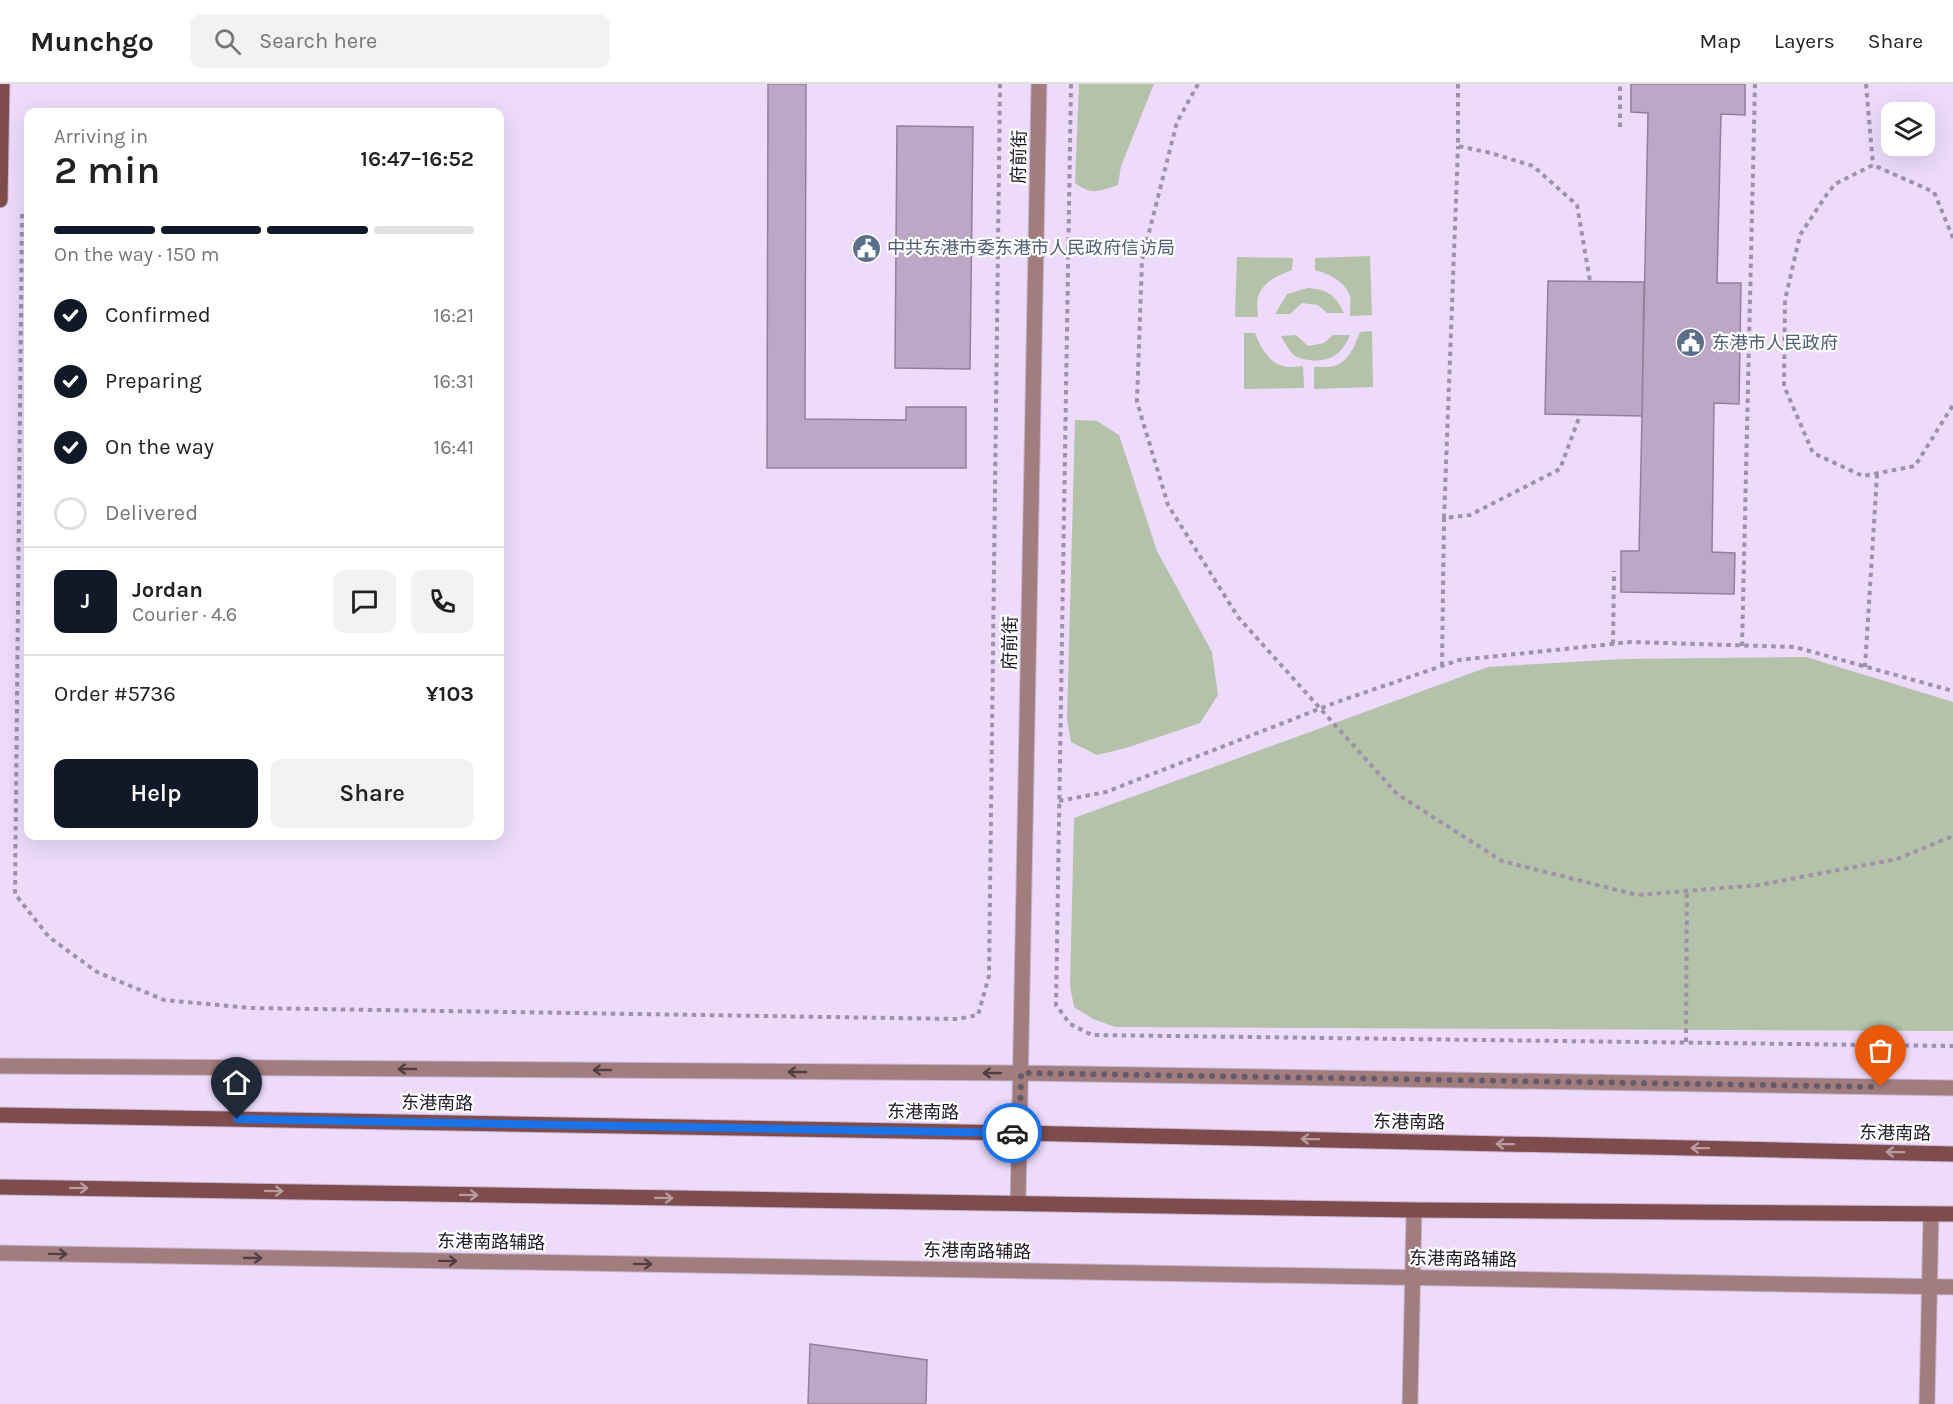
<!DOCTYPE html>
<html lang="en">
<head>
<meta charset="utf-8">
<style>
	body { margin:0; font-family:Karla,"Noto Sans SC",sans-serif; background:#f2f2f2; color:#222; height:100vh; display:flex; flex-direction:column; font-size:22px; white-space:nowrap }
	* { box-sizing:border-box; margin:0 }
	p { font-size:20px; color:#767676 }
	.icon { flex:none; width:33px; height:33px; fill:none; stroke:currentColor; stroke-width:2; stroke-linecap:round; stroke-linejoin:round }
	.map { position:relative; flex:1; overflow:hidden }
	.side { position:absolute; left:24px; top:24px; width:480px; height:732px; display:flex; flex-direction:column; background:#fff; border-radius:12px; box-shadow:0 6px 24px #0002 }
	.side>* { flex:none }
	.buttons { position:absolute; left:1881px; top:18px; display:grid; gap:12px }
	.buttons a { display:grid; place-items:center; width:54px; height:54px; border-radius:12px; background:#fff; box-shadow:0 6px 24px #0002; font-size:30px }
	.pin { position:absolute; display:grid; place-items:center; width:51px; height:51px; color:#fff; margin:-62px -26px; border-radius:50% 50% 50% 0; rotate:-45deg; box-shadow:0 0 6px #0007 }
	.pin .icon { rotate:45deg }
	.courier { position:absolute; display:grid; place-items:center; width:60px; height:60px; margin:-30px; border:4px solid #1a73e8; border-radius:50%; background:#fff; color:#222; box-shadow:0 2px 8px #0007 }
	.head em { font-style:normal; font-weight:600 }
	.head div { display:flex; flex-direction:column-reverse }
	.head { display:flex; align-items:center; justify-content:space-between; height:102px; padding:0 30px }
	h1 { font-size:39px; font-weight:600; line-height:45px }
	.bar { display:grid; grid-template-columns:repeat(4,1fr); gap:9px 6px; align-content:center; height:72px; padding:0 30px }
	.bar i { height:8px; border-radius:4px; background:#e0e0e0 }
	.bar .current { background:#111827 }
	.bar p { grid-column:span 4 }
	.line { display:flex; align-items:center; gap:15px; padding:0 30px; border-top:2px solid #e0e0e0 }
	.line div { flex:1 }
	.round { display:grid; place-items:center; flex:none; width:63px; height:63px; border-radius:12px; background:#f2f2f2 }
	ol { padding:0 30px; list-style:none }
	li { display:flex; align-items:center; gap:18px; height:66px }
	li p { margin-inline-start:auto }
	li .icon { padding:6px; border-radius:50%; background:#111827; color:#fff; stroke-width:4 }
	li:last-child { color:#767676 }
	li i { width:33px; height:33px; border:3px solid #e0e0e0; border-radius:50% }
	.action { display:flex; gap:12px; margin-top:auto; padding:12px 30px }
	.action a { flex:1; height:69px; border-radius:12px; background:#111827; color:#fff; font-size:24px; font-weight:600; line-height:69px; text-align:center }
	.action a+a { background:#f2f2f2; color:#222 }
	header { display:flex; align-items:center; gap:36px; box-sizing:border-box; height:84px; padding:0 30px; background:#fff; border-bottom:2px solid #e0e0e0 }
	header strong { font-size:28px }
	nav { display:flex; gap:33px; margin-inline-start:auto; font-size:21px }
	.search { width:420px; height:54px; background:#f2f2f2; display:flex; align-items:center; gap:15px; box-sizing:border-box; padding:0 21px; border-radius:12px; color:#767676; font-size:22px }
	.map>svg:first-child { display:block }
</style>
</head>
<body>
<header>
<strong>Munchgo</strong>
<div class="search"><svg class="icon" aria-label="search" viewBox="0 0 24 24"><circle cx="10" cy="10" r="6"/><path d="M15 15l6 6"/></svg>Search here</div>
<nav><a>Map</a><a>Layers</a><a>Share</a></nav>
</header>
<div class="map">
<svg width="1953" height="1320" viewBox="0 0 1953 1320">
	<rect width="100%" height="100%" fill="#eedbfc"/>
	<path fill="#b3c2a9" d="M1079 0H1154L1121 82 1118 101C1099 107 1092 112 1075 99Z
		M1370 172 1372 231 1350 232C1350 226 1351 218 1350 212 1345 197 1329 190 1315 186V174Z
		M1237 173 1293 174 1292 186C1279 191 1263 197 1258 213 1256 219 1258 227 1258 233H1235Z
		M1308 204C1327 205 1336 212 1344 229H1327L1318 221 1302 219 1290 230H1275L1287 210Z
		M1372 247 1373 303 1314 305V283C1320 282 1328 284 1334 282 1349 278 1355 261 1360 248Z
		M1244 249H1255C1260 262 1268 278 1283 282 1289 284 1297 282 1303 282L1304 304 1244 305Z
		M1296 251 1308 262 1324 259 1333 251H1350C1343 269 1330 279 1309 276 1304 275 1300 275 1295 272 1289 267 1285 259 1281 252Z
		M1075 336 1097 337 1119 351 1157 467 1212 568 1218 611 1200 639 1126 664 1097 671 1071 658 1067 636Z
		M1806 573 1953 618V947L1115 943 1093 935 1074 923 1070 902 1074 734 1488 583 1623 575Z"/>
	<path fill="#bca7c6" stroke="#927f9c" stroke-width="1.5" d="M768 0H806L805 335 906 336V323H966V384H767Z
		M1631 0H1745V31L1721 30 1717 199H1741L1739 320 1714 319 1712 468 1735 469 1734 510 1621 508V467H1639L1642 332 1648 29 1631 28Z
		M897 42 973 43 970 285 895 284Z
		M1548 197 1644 198 1642 332 1545 330Z
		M810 1260 927 1276 926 1320H808Z"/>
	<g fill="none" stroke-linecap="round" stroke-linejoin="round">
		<defs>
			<path id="lane" d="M0 982 1021 989 1953 1004
				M0 1169 1953 1203"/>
			<path id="street" d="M1018 1119 1039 0
				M1410 1320 1414 1126
				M1927 1320 1931 1130"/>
			<path id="secondary" d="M0 116 2 0
				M0 1031 1020 1049 1953 1070
				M0 1103 1414 1126 1953 1130"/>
		</defs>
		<use href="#lane" stroke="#c8b7d4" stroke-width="17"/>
		<use href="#street" stroke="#c8b7d4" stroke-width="17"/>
		<use href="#secondary" stroke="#c8b7d4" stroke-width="17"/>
		<path stroke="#a091aa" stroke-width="4" stroke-dasharray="4.5 4.5" stroke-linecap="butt" d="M1071 0 1056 921 1070 940 1092 951 1953 962
			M1198 0 1177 38 1142 176 1137 318 1168 421 1238 533 1397 710 1502 777 1637 811 1759 801 1897 775 1953 752
			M1458 0V62L1491 69 1533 82 1577 121 1590 197
			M1866 0 1873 81
			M1620 43V0
			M22 130 15 810 49 853 97 888 164 916 251 924 958 935 978 931 989 892 1000 0
			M1953 154 1934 108 1873 81 1835 100 1827 110 1800 151 1785 216 1784 302 1813 369 1863 392 1915 382 1953 321
			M1444 434 1458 62
			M1613 560 1614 487
			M1742 562 1755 0
			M1442 582 1444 434 1470 431 1560 385 1580 331
			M1865 583 1877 391
			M1059 717 1106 708 1337 618 1459 576 1631 558 1795 563 1953 607
			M1686 958 1687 807"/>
		<use href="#lane" stroke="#a27d7e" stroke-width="15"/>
		<use href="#street" stroke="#a27d7e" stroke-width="15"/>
		<use href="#secondary" stroke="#7f4c4e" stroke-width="15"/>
	</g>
	<defs><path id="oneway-shaft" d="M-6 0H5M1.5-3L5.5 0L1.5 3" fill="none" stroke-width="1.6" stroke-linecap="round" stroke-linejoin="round" transform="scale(1.5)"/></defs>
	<g stroke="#513e45">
		<use href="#oneway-shaft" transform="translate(407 985) rotate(-180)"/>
		<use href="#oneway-shaft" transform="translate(602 986) rotate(-180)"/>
		<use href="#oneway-shaft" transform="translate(797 988) rotate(-180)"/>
		<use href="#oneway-shaft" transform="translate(992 989) rotate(-180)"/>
		<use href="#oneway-shaft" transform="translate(58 1170) rotate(1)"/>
		<use href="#oneway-shaft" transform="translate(253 1174) rotate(1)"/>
		<use href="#oneway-shaft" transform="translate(448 1177) rotate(1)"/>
		<use href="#oneway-shaft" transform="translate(643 1180) rotate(1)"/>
	</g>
	<g stroke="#b99d9e">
		<use href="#oneway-shaft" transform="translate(1310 1055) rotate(-179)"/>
		<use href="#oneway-shaft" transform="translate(1505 1060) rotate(-179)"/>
		<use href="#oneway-shaft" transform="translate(1700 1064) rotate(-179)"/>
		<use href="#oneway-shaft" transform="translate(1895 1068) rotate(-179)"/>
		<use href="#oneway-shaft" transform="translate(79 1104) rotate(1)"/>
		<use href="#oneway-shaft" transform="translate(274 1107) rotate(1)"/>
		<use href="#oneway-shaft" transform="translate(469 1111) rotate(1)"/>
		<use href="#oneway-shaft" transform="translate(664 1114) rotate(1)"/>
	</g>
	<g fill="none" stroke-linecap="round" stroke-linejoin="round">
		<path stroke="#655a6c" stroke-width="6" stroke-dasharray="0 10.8" d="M1012 1049H1020L1021 989 1881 1003"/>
		<path stroke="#1a73e8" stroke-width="8" d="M237 1035 1012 1049"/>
	</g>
	<defs>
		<symbol id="civic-disc" viewBox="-11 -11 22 22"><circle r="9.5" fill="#5c6f8a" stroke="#fff"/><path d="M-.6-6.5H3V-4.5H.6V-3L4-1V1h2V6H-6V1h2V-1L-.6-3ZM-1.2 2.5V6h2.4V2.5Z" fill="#fff"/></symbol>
	</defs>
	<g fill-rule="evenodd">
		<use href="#civic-disc" x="850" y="148" width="33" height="33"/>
		<use href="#civic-disc" x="1674" y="242" width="33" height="33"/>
	</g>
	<g text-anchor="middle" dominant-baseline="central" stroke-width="4.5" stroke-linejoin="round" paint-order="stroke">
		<g font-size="18" fill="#1b141f" stroke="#fff">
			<text transform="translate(1019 73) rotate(-89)">府前街</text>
			<text transform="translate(1010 559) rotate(-89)">府前街</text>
			<text transform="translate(437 1019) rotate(1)">东港南路</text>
			<text transform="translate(923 1028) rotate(1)">东港南路</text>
			<text transform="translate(1409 1038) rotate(1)">东港南路</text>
			<text transform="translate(1895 1049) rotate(1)">东港南路</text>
			<text transform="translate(491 1158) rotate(1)">东港南路辅路</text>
			<text transform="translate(977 1167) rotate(1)">东港南路辅路</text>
			<text transform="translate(1463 1175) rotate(1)">东港南路辅路</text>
		</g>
		<g font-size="18" fill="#4e5e75" stroke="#fff" text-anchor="start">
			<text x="887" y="164">中共东港市委东港市人民政府信访局</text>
			<text x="1712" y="259">东港市人民政府</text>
		</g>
	</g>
</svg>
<div class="buttons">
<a><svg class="icon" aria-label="layers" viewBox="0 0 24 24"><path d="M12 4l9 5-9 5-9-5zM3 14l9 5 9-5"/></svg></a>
</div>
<div class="pin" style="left:1881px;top:1003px;background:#ea580c"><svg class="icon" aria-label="bag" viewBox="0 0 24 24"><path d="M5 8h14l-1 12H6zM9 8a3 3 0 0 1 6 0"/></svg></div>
<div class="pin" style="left:237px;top:1035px;background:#1f2937"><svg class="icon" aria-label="home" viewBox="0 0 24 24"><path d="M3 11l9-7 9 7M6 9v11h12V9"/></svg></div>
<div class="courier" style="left:1012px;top:1049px"><svg class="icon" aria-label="car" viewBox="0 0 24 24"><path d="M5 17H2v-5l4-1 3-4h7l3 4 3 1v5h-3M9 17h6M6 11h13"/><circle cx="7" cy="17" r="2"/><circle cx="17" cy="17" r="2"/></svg></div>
<section class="side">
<div class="head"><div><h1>2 min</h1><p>Arriving in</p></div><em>16:47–16:52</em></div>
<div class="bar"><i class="current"></i><i class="current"></i><i class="current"></i><i></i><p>On the way · 150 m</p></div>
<ol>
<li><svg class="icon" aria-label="check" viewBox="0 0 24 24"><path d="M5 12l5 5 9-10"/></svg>Confirmed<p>16:21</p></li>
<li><svg class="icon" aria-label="check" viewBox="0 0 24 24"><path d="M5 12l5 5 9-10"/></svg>Preparing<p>16:31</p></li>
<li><svg class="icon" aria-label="check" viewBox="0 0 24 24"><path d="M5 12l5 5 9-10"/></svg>On the way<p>16:41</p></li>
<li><i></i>Delivered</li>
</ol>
<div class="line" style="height:108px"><b class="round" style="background:#111827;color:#fff">J</b><div><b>Jordan</b><p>Courier · 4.6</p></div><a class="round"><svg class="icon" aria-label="chat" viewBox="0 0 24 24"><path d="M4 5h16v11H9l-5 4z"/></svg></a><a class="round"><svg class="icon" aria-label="phone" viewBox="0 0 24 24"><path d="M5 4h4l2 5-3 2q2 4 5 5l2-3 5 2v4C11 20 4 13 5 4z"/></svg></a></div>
<div class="line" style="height:78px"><div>Order #5736</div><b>¥103</b></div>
<div class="action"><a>Help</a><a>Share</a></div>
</section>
</div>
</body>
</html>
